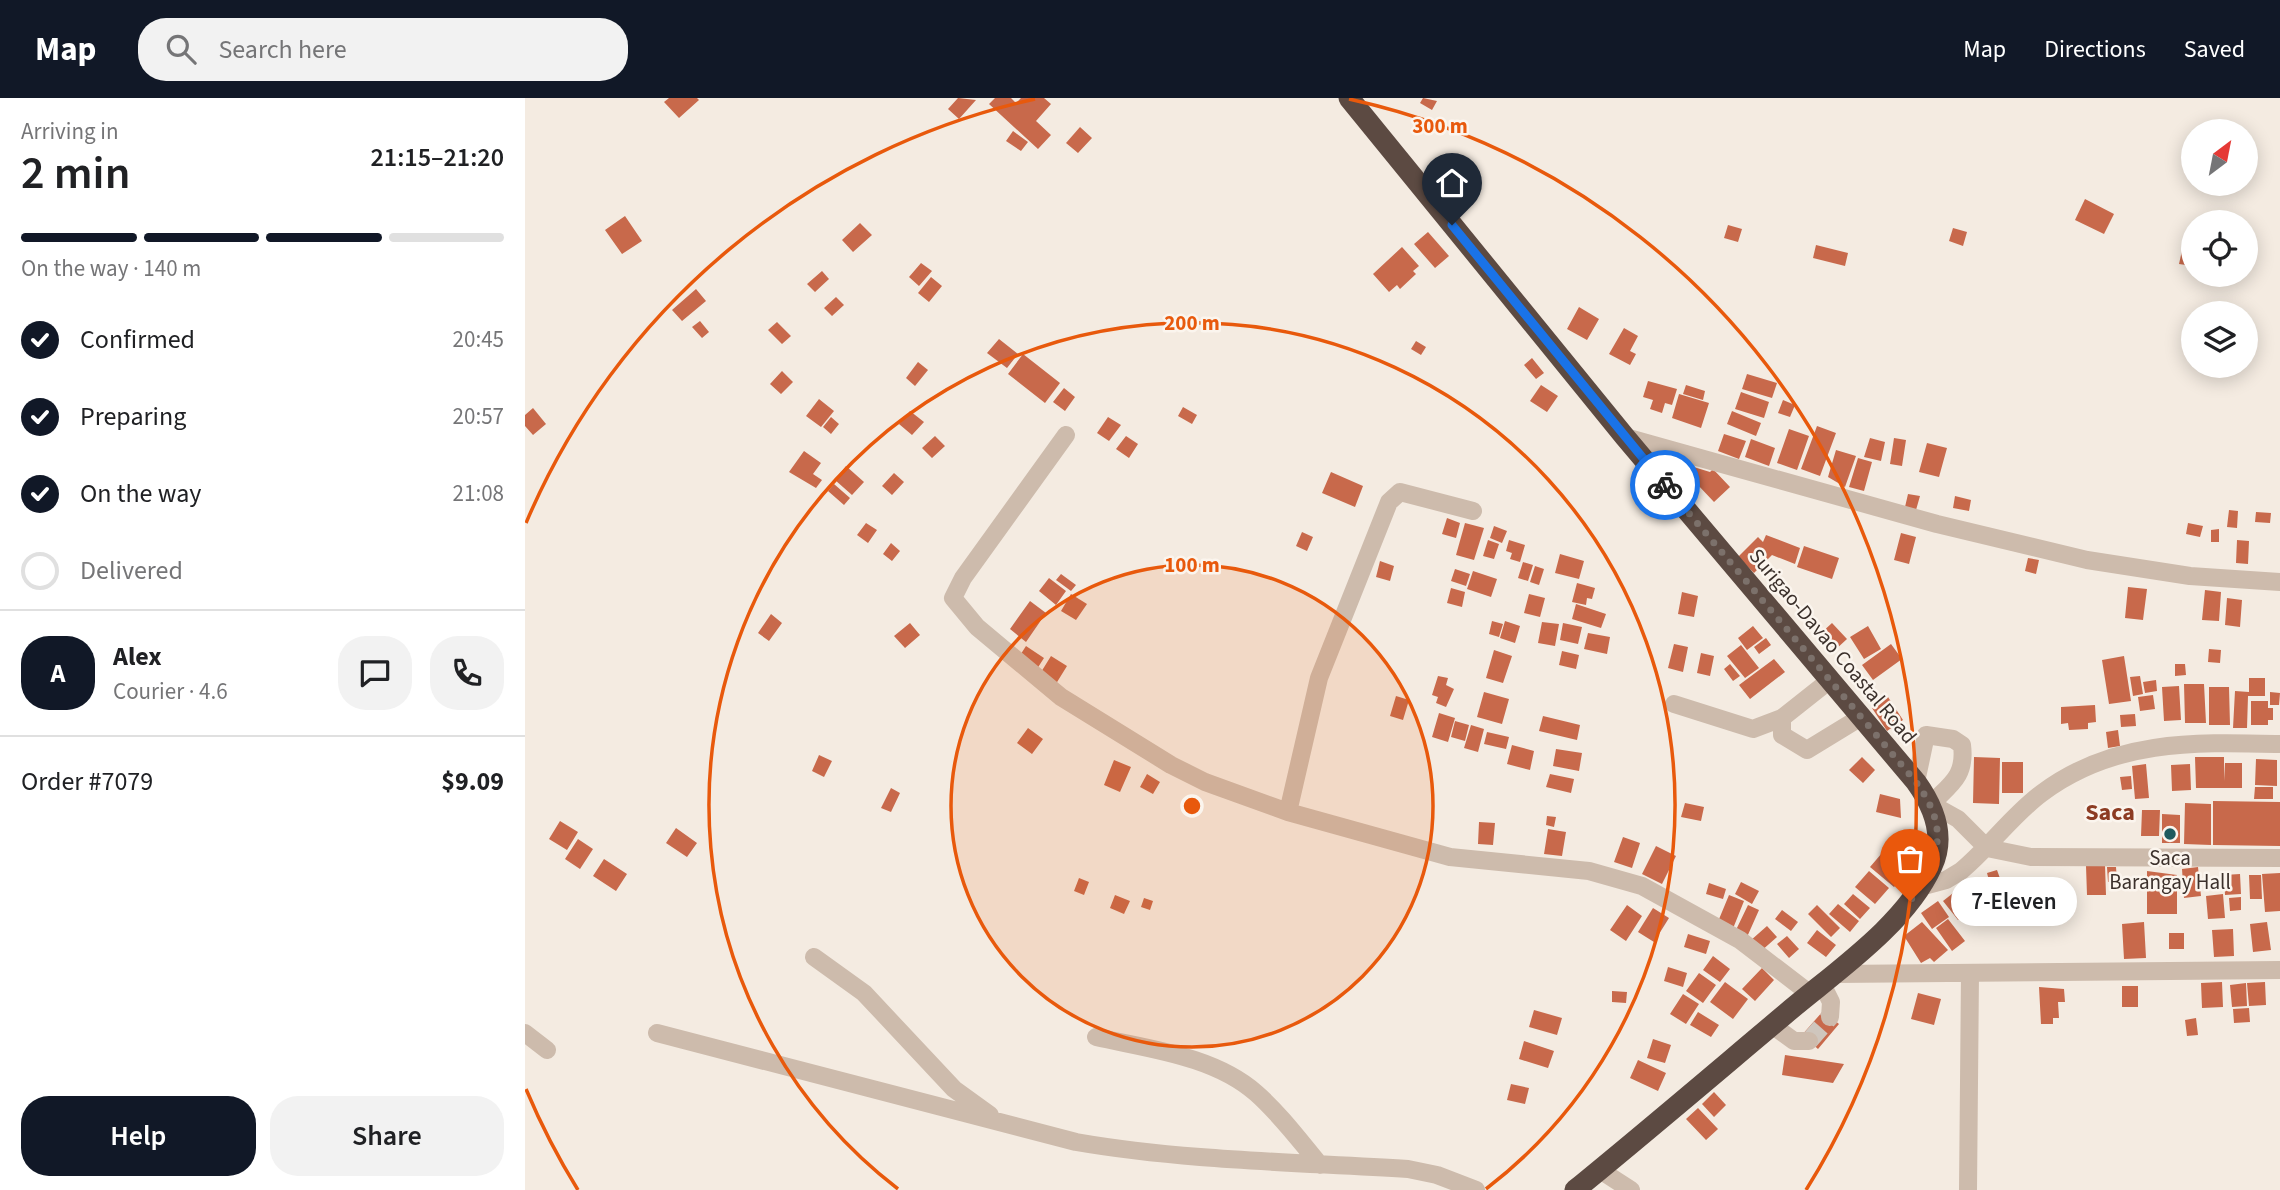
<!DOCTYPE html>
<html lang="en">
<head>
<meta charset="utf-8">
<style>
	body { margin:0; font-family:"Source Sans 3",sans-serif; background:#f2f2f2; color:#202124; height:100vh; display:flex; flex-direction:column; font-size:26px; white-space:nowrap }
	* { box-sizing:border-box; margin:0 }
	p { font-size:23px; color:#757577 }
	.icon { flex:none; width:38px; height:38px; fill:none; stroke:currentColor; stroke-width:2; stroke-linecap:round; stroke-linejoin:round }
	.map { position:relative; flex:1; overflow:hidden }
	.drawer { display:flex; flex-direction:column; background:#fff; width:525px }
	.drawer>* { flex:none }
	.needle { width:46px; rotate:32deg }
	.fabs { position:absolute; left:1656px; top:21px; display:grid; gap:14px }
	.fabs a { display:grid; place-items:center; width:77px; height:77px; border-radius:50%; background:#fff; box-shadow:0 4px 18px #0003; font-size:35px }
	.pin { position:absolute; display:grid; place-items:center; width:60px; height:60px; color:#fff; margin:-72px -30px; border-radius:50% 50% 50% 0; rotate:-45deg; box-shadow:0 0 7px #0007 }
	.pin .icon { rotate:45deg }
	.courier { position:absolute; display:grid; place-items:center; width:70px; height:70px; margin:-35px; border:5px solid #1a73e8; border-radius:50%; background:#fff; color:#222; box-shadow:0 2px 9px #0007 }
	.bubble { position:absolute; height:49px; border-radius:24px; background:#fff; box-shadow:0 4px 18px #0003; font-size:23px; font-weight:600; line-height:49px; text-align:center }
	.summary em { font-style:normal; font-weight:600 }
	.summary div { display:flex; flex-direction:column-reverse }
	.summary { display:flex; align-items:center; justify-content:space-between; height:119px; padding:0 21px }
	h1 { font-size:46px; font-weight:600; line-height:52px }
	.bar { display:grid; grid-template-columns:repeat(4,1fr); gap:10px 7px; align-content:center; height:84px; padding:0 21px }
	.bar i { height:9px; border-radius:5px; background:#e0e0e0 }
	.bar .current { background:#111827 }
	.bar p { grid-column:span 4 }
	.line { display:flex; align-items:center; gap:18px; padding:0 21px; border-top:2px solid #e0e0e0 }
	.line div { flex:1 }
	.round { display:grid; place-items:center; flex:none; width:74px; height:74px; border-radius:28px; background:#f2f2f2 }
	ol { padding:0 21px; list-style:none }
	li { display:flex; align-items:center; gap:21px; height:77px }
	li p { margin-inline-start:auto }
	li .icon { padding:7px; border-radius:50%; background:#111827; color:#fff; stroke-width:4 }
	li:last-child { color:#757577 }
	li i { width:38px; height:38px; border:4px solid #e0e0e0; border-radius:50% }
	.action { display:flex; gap:14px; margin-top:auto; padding:14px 21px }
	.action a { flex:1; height:80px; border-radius:28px; background:#111827; color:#fff; font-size:28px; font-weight:600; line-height:80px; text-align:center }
	.action a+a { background:#f2f2f2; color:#202124 }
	header { display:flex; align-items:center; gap:42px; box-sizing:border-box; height:98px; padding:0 35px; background:#111827; color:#fff }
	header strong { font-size:33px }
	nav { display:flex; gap:38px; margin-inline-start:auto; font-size:24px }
	.search { width:490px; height:63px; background:#f2f2f2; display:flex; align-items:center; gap:18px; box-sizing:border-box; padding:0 24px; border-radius:28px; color:#757577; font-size:26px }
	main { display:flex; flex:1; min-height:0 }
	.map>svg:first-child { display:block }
</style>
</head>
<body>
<header>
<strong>Map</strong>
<div class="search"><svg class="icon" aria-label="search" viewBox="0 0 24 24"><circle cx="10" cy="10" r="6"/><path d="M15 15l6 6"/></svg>Search here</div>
<nav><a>Map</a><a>Directions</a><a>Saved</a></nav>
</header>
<main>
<section class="drawer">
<div class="summary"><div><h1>2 min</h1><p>Arriving in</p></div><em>21:15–21:20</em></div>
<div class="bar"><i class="current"></i><i class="current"></i><i class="current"></i><i></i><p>On the way · 140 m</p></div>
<ol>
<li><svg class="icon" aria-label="check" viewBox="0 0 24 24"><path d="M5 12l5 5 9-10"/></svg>Confirmed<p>20:45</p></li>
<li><svg class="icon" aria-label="check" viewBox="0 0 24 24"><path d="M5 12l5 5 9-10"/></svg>Preparing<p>20:57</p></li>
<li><svg class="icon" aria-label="check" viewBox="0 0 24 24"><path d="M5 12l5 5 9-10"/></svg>On the way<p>21:08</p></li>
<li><i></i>Delivered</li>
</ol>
<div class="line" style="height:126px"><b class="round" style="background:#111827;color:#fff">A</b><div><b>Alex</b><p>Courier · 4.6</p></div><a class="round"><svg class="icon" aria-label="chat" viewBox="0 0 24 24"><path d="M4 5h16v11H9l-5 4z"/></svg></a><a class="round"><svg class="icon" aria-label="phone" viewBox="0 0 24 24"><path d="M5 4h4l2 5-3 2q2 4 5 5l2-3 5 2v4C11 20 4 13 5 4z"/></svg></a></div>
<div class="line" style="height:91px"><div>Order #7079</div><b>$9.09</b></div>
<div class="action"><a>Help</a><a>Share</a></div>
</section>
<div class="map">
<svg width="1755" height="1092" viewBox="0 0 1755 1092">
	<rect width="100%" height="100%" fill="#f4ebe1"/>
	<path fill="#c8694b" d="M144 0H172L174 2 154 20 139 4Z
		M433 0 451 2 434 21 423 11Z
		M470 0H486L491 5 496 0H519L526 6 511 23 526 37 513 51 464 6Z
		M898 0 912 3 907 12 895 5Z
		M555 29 567 40 553 55 541 45Z
		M488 33 503 44 496 53 481 43Z
		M1560 101 1589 116 1579 136 1550 122Z
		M100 118 117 143 97 156 80 132Z
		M335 125 347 137 328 154 317 142Z
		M1203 127 1217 131 1213 144 1199 140Z
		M1428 130 1442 134 1438 148 1424 143Z
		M903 134 924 158 910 170 889 146Z
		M1291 147 1323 155 1320 168 1288 160Z
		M1658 148 1668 150V168L1654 166Z
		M877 149 894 168 888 173 891 176 875 191 872 187 864 194 848 176Z
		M396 165 407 173 394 188 384 179Z
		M297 173 304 181 290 194 282 186Z
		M406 179 417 188 404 204 393 195Z
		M171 191 181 203 157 223 147 212Z
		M311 199 319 207 307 218 299 210Z
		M1054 209 1074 221 1062 242 1042 231Z
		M175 223 184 234 177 240 167 229Z
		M252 224 266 238 257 246 243 232Z
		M1099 230 1113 238 1105 253 1111 256 1105 267 1084 256Z
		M474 241 493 256 482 270 462 255Z
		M891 243 901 249 896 257 886 251Z
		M498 256 535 285 520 305 483 276Z
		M1007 260 1019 275 1011 281 999 267Z
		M393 264 403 272 390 288 381 280Z
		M257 273 268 284 256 296 245 286Z
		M1222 276 1252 285 1247 300 1217 291Z
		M1123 283 1152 291 1147 307 1140 305 1137 315 1125 311 1128 302 1118 299Z
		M1016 287 1033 298 1022 314 1005 303Z
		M1161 287 1180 293 1178 302 1158 296Z
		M539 290 550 299 540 313 528 304Z
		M1216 294 1244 304 1239 320 1210 311Z
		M1154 296 1184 305 1176 330 1147 320Z
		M294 301 309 313 296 329 281 318Z
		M1258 302 1270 307 1265 319 1253 315Z
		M658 309 672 317 667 326 653 318Z
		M8 310 21 326 8 337 0 328V317Z
		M385 313 399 324 387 337 374 326Z
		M1207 313 1236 325 1231 338 1202 326Z
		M306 319 314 326 306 336 298 329Z
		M583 319 596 327 584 343 572 335Z
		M1292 328 1311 335 1295 378 1276 371Z
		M1264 331 1284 338 1272 372 1252 365Z
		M1199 336 1221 343 1214 361 1193 353Z
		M410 338 420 348 407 360 397 350Z
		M601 338 613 346 604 360 591 351Z
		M1345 340 1360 344 1356 363 1339 359Z
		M1369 340 1381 342 1377 368 1365 366Z
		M1226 341 1250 350 1244 368 1220 359Z
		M1402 345 1422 350 1414 379 1394 374Z
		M1311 352 1331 358 1320 389 1303 379Z
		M279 353 296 365 288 376 297 382 291 390 264 374Z
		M1333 360 1347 364 1339 393 1324 389Z
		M1149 363 1185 374 1188 371 1205 389 1189 404 1172 386 1144 378Z
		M321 368 339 384 327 397 310 382Z
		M806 374 838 388 830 409 797 395Z
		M369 375 379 384 367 397 357 388Z
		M309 386 325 400 319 407 303 393Z
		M1383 396 1395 398 1391 412 1380 409Z
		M1430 398 1446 402 1444 413 1428 410Z
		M1704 412 1713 413 1712 430 1702 429Z
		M1731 414 1746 415 1745 425 1730 424Z
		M922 420 935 425 931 440 917 436Z
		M341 425 352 432 343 445 332 437Z
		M940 425 959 430 949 462 931 457Z
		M1663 425 1678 428 1675 439 1661 436Z
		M969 428 982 433 977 445 965 440Z
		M1694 431V444H1686V432Z
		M777 434 788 439 782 453 771 448Z
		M1376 435 1391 439 1384 466 1369 462Z
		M1241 437 1275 450 1270 466 1247 457 1229 475 1213 459 1233 439 1238 444Z
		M963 442 974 446 969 461 958 458Z
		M984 442 1000 447 995 464 985 461 987 455 981 453Z
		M1712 442 1724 443 1723 466 1711 465Z
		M366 445 375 453 367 463 358 456Z
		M1279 448 1314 460 1307 481 1272 469Z
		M1035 456 1059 463 1054 481 1030 475Z
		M1503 460 1514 462 1511 476 1500 473Z
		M855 463 869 468 865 483 851 479Z
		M998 464 1008 467 1003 483 993 480Z
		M1010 468 1019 471 1014 487 1005 484Z
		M930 471 945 476 941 488 926 483Z
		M948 473 972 481 966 499 942 491Z
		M536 476 551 487 546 493 531 482Z
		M524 480 541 493 531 507 514 493Z
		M1052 485 1070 490 1067 501 1062 500 1061 507 1047 504Z
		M1603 489 1622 491 1618 522 1600 520Z
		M926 490 940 494 937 509 922 505Z
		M1680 492 1696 494 1694 523 1677 522Z
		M1157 494 1173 498 1169 519 1153 516Z
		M546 496 562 506 551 522 536 513Z
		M1004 496 1020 500 1015 519 999 515Z
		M1702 500 1717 502 1715 529 1700 527Z
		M505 503 521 515 501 544 485 531Z
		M1051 506 1081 516 1076 530 1047 521Z
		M246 516 257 525 244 543 233 535Z
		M967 523 978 526 974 539 964 536Z
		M980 523 995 528 990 545 975 540Z
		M1017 524 1034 526 1030 548 1013 545Z
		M385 525 395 537 380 550 369 538Z
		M1038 525 1057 529 1053 546 1035 542Z
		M1307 525 1322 541 1310 552 1295 536Z
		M1228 528 1238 540 1222 552 1213 540Z
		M1343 528 1356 551 1339 561 1325 539Z
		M1063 535 1085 539 1082 556 1059 551Z
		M1241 540 1246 547 1234 556 1229 549Z
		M1149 546 1163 549 1158 574 1143 570Z
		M1366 546 1377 561 1348 582 1337 567Z
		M1216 547 1234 570 1220 580 1202 558Z
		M501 548 519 560 510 574 492 562Z
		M1684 551 1696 552 1695 565 1683 564Z
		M969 552 987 558 978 585 961 580Z
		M1037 553 1054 557 1051 571 1034 567Z
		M1176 555 1189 558 1185 578 1172 575Z
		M526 558 542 568 529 589 513 579Z
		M1599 558 1606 603 1584 606 1577 562Z
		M1249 561 1260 574 1225 601 1214 587Z
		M1205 566 1215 578 1208 583 1199 571Z
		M1650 566H1660L1661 577 1650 578Z
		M913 578 923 580 921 587 929 591 921 609 911 605 913 599 907 597Z
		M1615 578 1618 596 1608 598 1605 579Z
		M1724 580H1740V598H1723L1722 630H1708L1710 593 1724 594Z
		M1631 582 1632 593 1620 595 1618 584Z
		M1659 586H1679L1681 625H1660Z
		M1654 588 1656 622 1639 623 1637 589Z
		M1684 589H1704L1705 627H1684Z
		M959 594 984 601 977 626 952 619Z
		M1745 594 1755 595 1754 607H1745Z
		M1628 597 1630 611 1615 613 1613 599Z
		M871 598 884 602 878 622 865 618Z
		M1363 599 1378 622 1362 633 1347 610Z
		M1726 603H1743V610H1748V622H1743V627H1726Z
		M1570 607 1571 624 1563 625V631L1544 632 1543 625 1536 626V609Z
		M914 615 930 620 923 644 907 639Z
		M1610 616 1611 628 1596 629 1595 617Z
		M1018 618 1055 627 1052 642 1014 633Z
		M930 623 944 627 940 643 926 639Z
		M946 627 959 631 953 654 939 650Z
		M503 630 518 641 507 656 492 645Z
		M1593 632 1595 648 1583 650 1581 634Z
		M962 634 984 639 981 651 959 646Z
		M987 647 1009 653 1005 672 982 666Z
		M1031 651 1057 655 1054 673 1028 668Z
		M294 657 307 663 299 679 287 673Z
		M1337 659 1350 672 1338 685 1324 672Z
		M1449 659 1475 660 1474 706 1448 705Z
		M1670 659H1699V683L1700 665H1717V690H1671Z
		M1731 661 1752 662V688L1730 687Z
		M589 662 606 669 595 694 579 687Z
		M1477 664H1498V695H1477Z
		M1621 666 1624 700 1610 701 1607 668Z
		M1665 666 1666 692 1647 693 1646 667Z
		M622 676 635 684 628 696 615 689Z
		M1025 676 1049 681 1046 695 1021 689Z
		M1606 678 1607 691 1597 692 1595 679Z
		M1730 689H1748V701H1729Z
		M366 690 375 695 366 714 356 710Z
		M1355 696 1375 701 1376 720 1351 714Z
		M1688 703 1755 704V748L1688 747Z
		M1160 705 1179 709 1176 723 1156 719Z
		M1660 705 1686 706V747L1659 746Z
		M1617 712H1635L1634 738H1616Z
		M1637 716 1655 717V745H1637Z
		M1022 718 1031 719 1029 729 1021 727Z
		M35 723 53 734 42 752 24 741Z
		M954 724 970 725 968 747 953 746Z
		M151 730 172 745 162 759 141 745Z
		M1023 731 1041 734 1037 758 1019 756Z
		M1098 739 1115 745 1107 770 1089 764Z
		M53 741 68 751 55 771 40 761Z
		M1369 741 1383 752 1381 776 1369 789 1345 769Z
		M1131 748 1151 758 1137 786 1117 776Z
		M79 761 102 776 91 793 68 778Z
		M1580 767 1581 797H1562L1561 768Z
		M1582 769H1591L1592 783 1583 784Z
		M1673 769 1676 798 1659 800 1657 771Z
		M1472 772 1477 786 1466 790 1462 775Z
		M1344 773 1364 790 1350 806 1330 789Z
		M1622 773 1652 777V816H1622Z
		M1755 775V813L1740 814 1737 776Z
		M1715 776 1716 796 1700 797 1699 777Z
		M1724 777H1736L1737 801H1725Z
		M554 780 564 784 559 797 549 793Z
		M1216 784 1234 793 1227 806 1210 796Z
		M1184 785 1201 791 1198 801 1181 796Z
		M1441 786 1452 801 1446 806 1434 791Z
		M1460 789 1470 804 1461 811 1450 795Z
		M1432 792 1446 811 1433 822 1418 803Z
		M1328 796 1345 810 1335 821 1319 806Z
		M1698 796 1700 820 1683 821 1681 798Z
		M590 797 605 803 599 816 585 810Z
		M1204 797 1219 803 1207 833 1192 826Z
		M1716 799V812L1705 813 1704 800Z
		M619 800 628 803 625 812 616 809Z
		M1413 803 1424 819 1407 831 1396 815Z
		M1313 806 1334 823 1325 834 1304 816Z
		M1102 807 1117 818 1101 843 1085 832Z
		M1223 807 1234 812 1222 839 1210 834Z
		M1292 807 1315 830 1306 839 1283 816Z
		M1128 810 1144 820 1129 844 1113 834Z
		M1257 812 1273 824 1266 833 1250 821Z
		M1423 821 1440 843 1427 853 1411 830Z
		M1397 824 1423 852 1409 864 1405 860 1396 865 1379 838Z
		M1619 824 1621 860 1599 861 1597 826Z
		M1742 824 1746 852 1728 854 1725 826Z
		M1242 828 1252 839 1235 854 1225 843Z
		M1708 831 1709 858 1689 859 1687 832Z
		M1292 832 1311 847 1301 859 1282 845Z
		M1644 835H1659V851H1644Z
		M1163 836 1185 843 1181 856 1159 849Z
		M1262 838 1274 851 1264 860 1252 846Z
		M1188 858 1205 871 1195 884 1178 872Z
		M1143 869 1162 875 1158 889 1139 883Z
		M1237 870 1249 882 1230 903 1217 891Z
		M1174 875 1191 887 1178 905 1161 893Z
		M1200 884 1223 901 1208 921 1185 904Z
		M1697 884 1698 909 1677 910 1676 885Z
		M1740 884 1741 907 1724 908 1722 885Z
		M1721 885 1722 908 1707 909 1705 887Z
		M1597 888H1613V909H1597Z
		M1514 889 1539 891 1540 904H1533L1534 920H1528V926H1516Z
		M1087 893 1102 894 1101 905 1087 904Z
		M1393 895 1416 901 1409 927 1386 921Z
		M1158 896 1174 906 1161 926 1145 916Z
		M1724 910 1725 924 1709 925 1708 911Z
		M1009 912 1037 920 1032 937 1004 929Z
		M1298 913 1314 926 1293 951 1277 937Z
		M1173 914 1194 927 1186 939 1165 927Z
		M1671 920 1673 937 1662 938 1660 922Z
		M1128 941 1146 947 1140 965 1122 960Z
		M999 943 1029 953 1023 970 994 961Z
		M1260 957 1319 966 1308 985 1257 977Z
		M1113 962 1141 975 1133 993 1105 980Z
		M986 986 1004 990 1000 1006 982 1002Z
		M1189 994 1201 1007 1189 1019 1177 1006Z
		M1173 1010 1193 1031 1181 1042 1161 1021Z"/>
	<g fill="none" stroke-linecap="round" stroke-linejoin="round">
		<path stroke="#cfc6bd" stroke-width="18" stroke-dasharray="18 9" stroke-linecap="butt" d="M1284 943 1305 919"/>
		<path stroke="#cdbbac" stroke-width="18" d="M541 337 438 480 428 500 452 529 536 599 646 667 680 684 763 714 925 759 1064 773 1117 788 1215 842 1284 895
			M1100 339 1412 426 1562 462 1665 478 1755 484
			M1149 606 1228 631 1257 620 1305 582
			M1257 620V637L1282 652 1336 619
			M1391 684 1401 637 1428 641 1437 647C1441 678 1426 686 1406 706L1433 721 1462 750 1506 759 1755 760
			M763 714 794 580 864 404 875 394 948 413
			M1395 789 1421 782 1436 773C1465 749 1487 717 1517 695 1589 641 1671 644 1755 646
			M289 859 339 895 429 991 465 1017
			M1309 876 1755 872
			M1297 886 1306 904 1305 919
			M1247 927 1269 943H1284
			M0 935 22 952
			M132 935 551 1044C661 1063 772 1064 883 1071L912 1077 951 1092
			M571 939C624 951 689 958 731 995 755 1016 775 1043 795 1067
			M1075 1072 1106 1092
			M1443 1092 1445 876"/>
		<path stroke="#5c4a42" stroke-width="21" d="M824 0 1100 339 1391 684C1409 709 1421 738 1407 768 1380 828 1307 876 1258 918 1189 976 1120 1035 1050 1092"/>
	</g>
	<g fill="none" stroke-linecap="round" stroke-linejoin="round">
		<path stroke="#7c716b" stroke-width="7" stroke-dasharray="0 12.6" d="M1140 387 1391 684C1425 731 1415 759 1385 803"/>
		<path stroke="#1a73e8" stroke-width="9" d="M927 127 1140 387"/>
	</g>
	<circle cx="667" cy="708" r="241" fill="#e8590c" fill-opacity=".12"/>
	<g fill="none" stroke="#e8590c" stroke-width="3.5">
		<circle cx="667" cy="708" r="241"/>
		<path d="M373 1091A483 483 0 1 1 961 1091"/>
		<path d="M53 1092A724 724 0 0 1 1 991M1 425A724 724 0 0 1 510 1M824 1A724 724 0 0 1 1281 1092"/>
	</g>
	<circle fill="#1f5a5e" stroke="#fbf5ee" stroke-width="2.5" cx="1645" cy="736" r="7"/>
	<g text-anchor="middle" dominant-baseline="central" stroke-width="5" stroke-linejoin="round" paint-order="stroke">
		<g font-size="21" fill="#3b302b" stroke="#fbf5ee">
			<text transform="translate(1308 548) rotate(50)">Surigao-Davao Coastal Road</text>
		</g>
		<g font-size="21" fill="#3b302b" stroke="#fbf5ee">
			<text x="1645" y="760">Saca<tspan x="1645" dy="24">Barangay Hall</tspan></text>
		</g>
		<g font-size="24" font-weight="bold" fill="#8c3b22" stroke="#fbf5ee">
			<text x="1585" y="714">Saca</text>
		</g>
	</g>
	<circle cx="667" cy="708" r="10" fill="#e8590c" stroke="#fbf5ee" stroke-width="3.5"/>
	<g font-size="21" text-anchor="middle" font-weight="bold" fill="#e8590c" stroke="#fbf5ee" stroke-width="5" stroke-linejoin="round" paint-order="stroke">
		<text x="915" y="35">300 m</text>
		<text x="667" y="232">200 m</text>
		<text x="667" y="474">100 m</text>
	</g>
</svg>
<div class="fabs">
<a><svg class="needle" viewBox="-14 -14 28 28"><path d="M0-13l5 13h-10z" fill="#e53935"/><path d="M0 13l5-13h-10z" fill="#757577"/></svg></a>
<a><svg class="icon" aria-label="locate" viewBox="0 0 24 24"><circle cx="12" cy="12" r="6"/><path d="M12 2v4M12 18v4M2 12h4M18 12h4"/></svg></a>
<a><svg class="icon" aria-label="layers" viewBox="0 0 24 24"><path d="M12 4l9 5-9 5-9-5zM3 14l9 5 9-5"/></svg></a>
</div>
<div class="pin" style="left:1385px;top:803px;background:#ea580c"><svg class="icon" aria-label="bag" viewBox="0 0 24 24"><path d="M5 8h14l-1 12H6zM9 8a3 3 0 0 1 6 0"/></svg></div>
<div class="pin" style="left:927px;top:127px;background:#1f2937"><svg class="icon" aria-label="home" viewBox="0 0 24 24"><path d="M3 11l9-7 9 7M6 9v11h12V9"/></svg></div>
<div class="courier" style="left:1140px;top:387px"><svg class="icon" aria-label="bike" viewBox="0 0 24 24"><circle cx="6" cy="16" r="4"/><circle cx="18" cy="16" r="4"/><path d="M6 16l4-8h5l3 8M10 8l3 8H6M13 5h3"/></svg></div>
<div class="bubble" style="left:1426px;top:779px;width:126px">7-Eleven</div>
</div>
</main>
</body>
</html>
